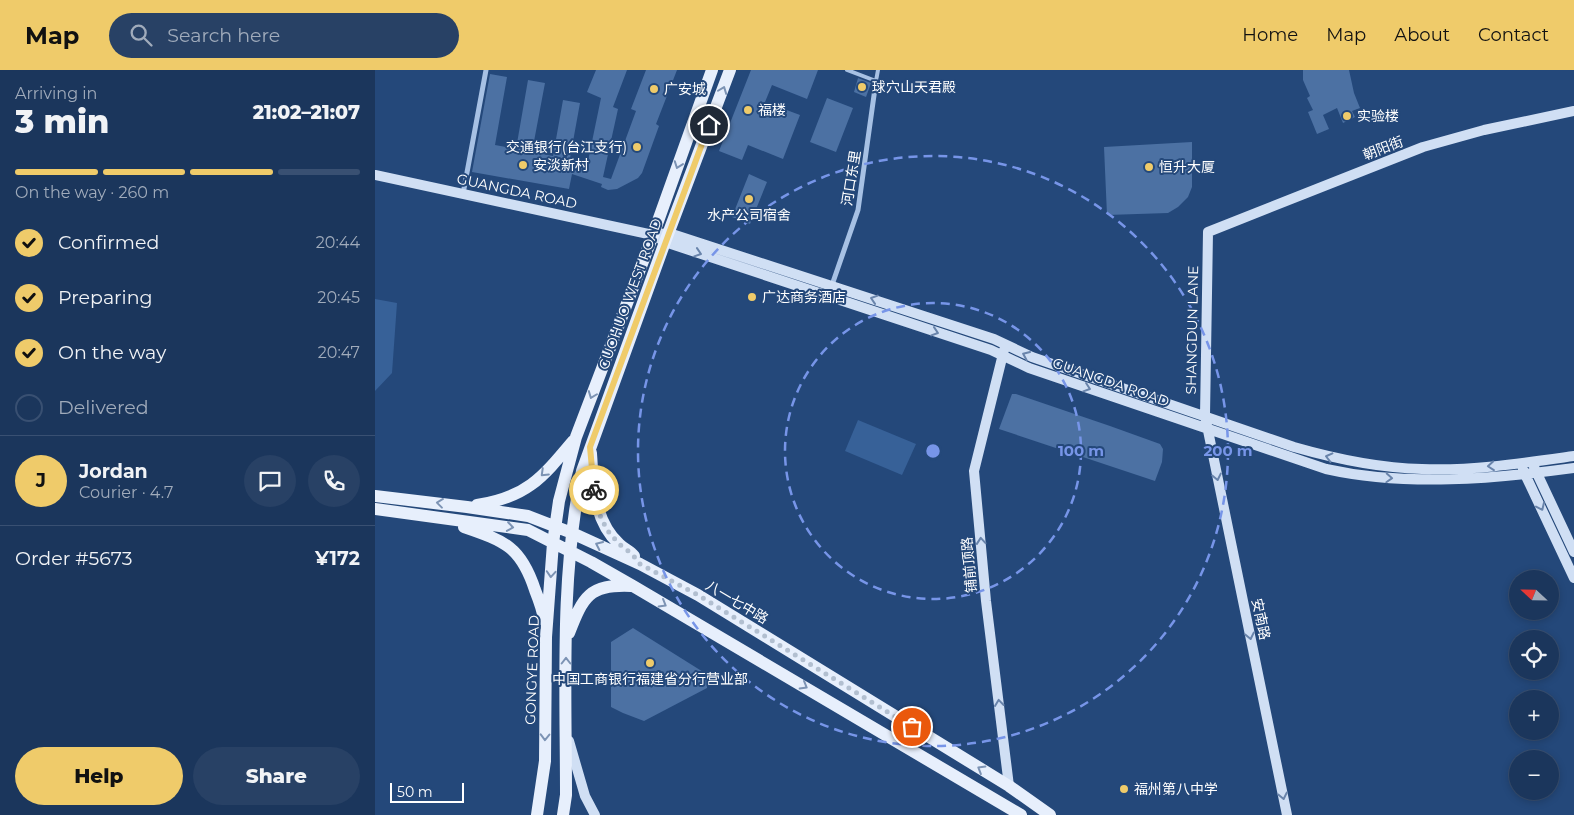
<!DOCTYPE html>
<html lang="en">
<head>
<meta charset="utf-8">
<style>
	body { margin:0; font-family:Montserrat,"Noto Sans SC",sans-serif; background:#284165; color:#f1f3f6; height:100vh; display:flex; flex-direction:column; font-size:19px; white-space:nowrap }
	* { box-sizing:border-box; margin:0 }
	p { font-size:16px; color:#a0abbb }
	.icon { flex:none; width:28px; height:28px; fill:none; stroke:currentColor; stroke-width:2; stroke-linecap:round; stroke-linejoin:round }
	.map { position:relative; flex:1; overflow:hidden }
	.side { display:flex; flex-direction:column; background:#1b365c; width:375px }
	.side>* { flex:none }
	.needle { width:32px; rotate:292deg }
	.controls { position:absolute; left:1134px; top:500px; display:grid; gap:10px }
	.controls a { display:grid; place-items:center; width:50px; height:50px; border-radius:50%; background:#1b365c; box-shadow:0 2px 8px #0003,0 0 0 1px #395072; font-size:25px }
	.scale { position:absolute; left:15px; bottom:12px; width:74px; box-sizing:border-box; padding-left:5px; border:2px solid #fff; border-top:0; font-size:14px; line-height:18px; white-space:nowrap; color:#fff; -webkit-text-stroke:4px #24487a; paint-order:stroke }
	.pin { position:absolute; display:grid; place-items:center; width:42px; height:42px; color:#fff; margin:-21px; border:2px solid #fff; border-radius:50%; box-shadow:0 1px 5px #0007 }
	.courier { position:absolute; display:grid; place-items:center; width:50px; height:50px; margin:-25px; border:4px solid #efcb6a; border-radius:50%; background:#fff; color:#222; box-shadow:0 1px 6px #0007 }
	.head em { font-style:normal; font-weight:800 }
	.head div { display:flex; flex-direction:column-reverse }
	.head { display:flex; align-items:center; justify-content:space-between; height:85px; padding:0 15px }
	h1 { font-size:32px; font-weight:800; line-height:38px }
	.bar { display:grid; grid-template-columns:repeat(4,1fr); gap:8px 5px; align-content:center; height:60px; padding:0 15px }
	.bar i { height:6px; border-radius:4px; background:#395072 }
	.bar .active { background:#efcb6a }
	.bar p { grid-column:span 4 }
	.line { display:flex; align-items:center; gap:12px; padding:0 15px; border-top:1px solid #395072 }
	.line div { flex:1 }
	.round { display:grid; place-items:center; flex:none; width:52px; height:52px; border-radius:26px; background:#284165 }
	ol { padding:0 15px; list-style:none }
	li { display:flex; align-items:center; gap:15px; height:55px }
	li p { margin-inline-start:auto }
	li .icon { padding:5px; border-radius:50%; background:#efcb6a; color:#111; stroke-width:4 }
	li:last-child { color:#a0abbb }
	li i { width:28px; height:28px; border:2px solid #395072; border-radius:50% }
	.primary-button { display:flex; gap:10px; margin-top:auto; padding:10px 15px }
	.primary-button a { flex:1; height:58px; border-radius:30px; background:#efcb6a; color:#111; font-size:20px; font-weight:800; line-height:58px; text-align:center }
	.primary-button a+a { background:#284165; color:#f1f3f6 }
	header { display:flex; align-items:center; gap:30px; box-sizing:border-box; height:70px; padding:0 25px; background:#efcb6a; color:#111 }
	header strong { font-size:24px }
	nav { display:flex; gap:28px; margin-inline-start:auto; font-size:18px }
	.search { width:350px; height:45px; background:#284165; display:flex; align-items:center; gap:12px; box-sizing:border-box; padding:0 18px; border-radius:28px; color:#a0abbb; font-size:19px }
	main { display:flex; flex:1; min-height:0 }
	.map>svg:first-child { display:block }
</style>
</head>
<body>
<header>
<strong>Map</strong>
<div class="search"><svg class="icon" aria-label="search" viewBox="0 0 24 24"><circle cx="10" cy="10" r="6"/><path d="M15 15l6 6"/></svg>Search here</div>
<nav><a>Home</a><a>Map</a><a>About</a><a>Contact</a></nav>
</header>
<main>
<section class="side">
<div class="head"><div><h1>3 min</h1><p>Arriving in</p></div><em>21:02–21:07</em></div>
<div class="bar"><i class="active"></i><i class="active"></i><i class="active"></i><i></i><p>On the way · 260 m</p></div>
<ol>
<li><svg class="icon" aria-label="check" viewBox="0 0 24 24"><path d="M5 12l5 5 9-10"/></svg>Confirmed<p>20:44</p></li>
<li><svg class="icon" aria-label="check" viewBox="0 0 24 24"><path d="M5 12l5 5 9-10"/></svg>Preparing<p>20:45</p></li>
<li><svg class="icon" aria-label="check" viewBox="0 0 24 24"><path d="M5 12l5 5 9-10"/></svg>On the way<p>20:47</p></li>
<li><i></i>Delivered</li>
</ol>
<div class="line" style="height:90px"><b class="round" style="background:#efcb6a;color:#111">J</b><div><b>Jordan</b><p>Courier · 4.7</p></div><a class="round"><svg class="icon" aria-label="chat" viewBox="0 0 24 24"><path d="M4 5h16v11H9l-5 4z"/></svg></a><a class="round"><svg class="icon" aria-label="phone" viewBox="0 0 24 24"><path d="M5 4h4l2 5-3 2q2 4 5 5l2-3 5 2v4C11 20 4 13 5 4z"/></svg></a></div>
<div class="line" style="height:65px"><div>Order #5673</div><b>¥172</b></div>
<div class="primary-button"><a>Help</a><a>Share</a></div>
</section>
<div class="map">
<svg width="1199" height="745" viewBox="0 0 1199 745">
	<rect width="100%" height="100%" fill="#24487a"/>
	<path fill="#376198" d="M0 229 22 233 17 303 0 321Z
		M483 350 541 374 527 405 470 381Z"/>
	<path fill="#4c71a3" d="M221 0H252L238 37 243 39 228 107 236 109 261 41 256 39 271 0H302L281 54 284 56 267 103 263 108 242 119 233 120 226 117 227 114 197 104 194 119 97 102 115 4 132 7 120 75 141 79 153 10 170 13 157 82 178 86 188 30 205 33 195 88 213 91 226 28 212 22Z
		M376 0H443L432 29 397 15 390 32 425 45 408 89 373 75 367 90 344 81Z
		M928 0H974L979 23 985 38 977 41 980 47 968 53 962 38 948 45 954 59 942 64 933 42 938 40 932 28 935 26 928 10Z
		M483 8 496 13 491 27 479 22Z
		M452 28 478 38 461 82 435 72Z
		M817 72V117L813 127 803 137 793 143 732 145 729 77Z
		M374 104 392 112 375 154 357 147Z
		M637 324H641L735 356 785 374 788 379 787 392 780 411 624 359Z
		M258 558 333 605 332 618 269 651 248 643 236 637V572Z"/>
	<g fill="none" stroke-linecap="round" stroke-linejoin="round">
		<path stroke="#a7c1e4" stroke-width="4" d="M472 0 501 11 503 0"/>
		<path stroke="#a7c1e4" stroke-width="5" d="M88 124 111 0
			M457 215 483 140 501 11"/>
		<path stroke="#d0dff4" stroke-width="10" d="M0 105 278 165 294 163 619 269 657 287 919 377C961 389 1003 398 1047 399 1097 401 1149 393 1199 386
			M285 169 290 172 616 280 654 298 951 399C1032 417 1118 409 1199 398
			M629 280 599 401 611 531 634 716
			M1159 397 1199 482
			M1148 400 1199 508
			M194 671 210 726 220 745
			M912 745 830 346 833 162 1048 77 1109 60 1199 41"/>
		<path stroke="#e7effc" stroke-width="12" d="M216 383C218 415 219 451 244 474 249 479 255 481 259 486
			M0 426 92 437 153 446 197 463 265 494 323 525 634 716 675 745
			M102 435C152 427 167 408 198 371
			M0 439 153 460 216 492 258 516 646 745
			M89 457C130 471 146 477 160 520 164 530 168 540 169 550
			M194 563C208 527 214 514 256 516
			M162 745 170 691 171 567 178 473 184 431 201 367 278 165 337 0
			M188 745 191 725C191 617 185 507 207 401L290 172 355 0"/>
	</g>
	<defs><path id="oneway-chevron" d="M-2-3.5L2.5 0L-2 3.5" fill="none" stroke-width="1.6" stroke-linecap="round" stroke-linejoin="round" transform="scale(1.25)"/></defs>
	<g stroke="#7c93b4">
		<use href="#oneway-chevron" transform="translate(348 20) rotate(-69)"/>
		<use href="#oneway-chevron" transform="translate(303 95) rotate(110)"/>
		<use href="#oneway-chevron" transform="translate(217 325) rotate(111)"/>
		<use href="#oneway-chevron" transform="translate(169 403) rotate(136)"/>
		<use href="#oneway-chevron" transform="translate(65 433) rotate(-173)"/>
		<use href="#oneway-chevron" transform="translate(135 457) rotate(8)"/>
		<use href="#oneway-chevron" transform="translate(224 475) rotate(-155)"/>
		<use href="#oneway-chevron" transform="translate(176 504) rotate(94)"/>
		<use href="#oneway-chevron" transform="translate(288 534) rotate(30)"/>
		<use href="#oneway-chevron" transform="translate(191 591) rotate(-90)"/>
		<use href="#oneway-chevron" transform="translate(429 616) rotate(30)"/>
		<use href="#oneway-chevron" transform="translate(170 667) rotate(91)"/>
		<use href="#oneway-chevron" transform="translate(606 699) rotate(-149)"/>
	</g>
	<g stroke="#6984ab">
		<use href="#oneway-chevron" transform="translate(323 183) rotate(18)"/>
		<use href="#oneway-chevron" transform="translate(499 229) rotate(-162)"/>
		<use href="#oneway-chevron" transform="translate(560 262) rotate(18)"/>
		<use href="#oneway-chevron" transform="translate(651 285) rotate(-156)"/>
		<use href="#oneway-chevron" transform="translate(712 318) rotate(19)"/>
		<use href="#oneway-chevron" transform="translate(954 387) rotate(-166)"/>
		<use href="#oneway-chevron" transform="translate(1116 396) rotate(175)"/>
		<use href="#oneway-chevron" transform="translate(842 407) rotate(78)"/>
		<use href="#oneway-chevron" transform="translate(1014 408) rotate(3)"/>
		<use href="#oneway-chevron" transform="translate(1166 437) rotate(65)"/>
		<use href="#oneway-chevron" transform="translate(606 471) rotate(-95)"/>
		<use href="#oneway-chevron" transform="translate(875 566) rotate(78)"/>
		<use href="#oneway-chevron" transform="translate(624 633) rotate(-97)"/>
		<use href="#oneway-chevron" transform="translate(908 726) rotate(78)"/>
	</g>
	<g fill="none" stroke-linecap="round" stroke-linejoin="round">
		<path stroke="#b2bfd0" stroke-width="5" stroke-dasharray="0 9" d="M219 420 224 443 232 460 244 474 257 484 265 494 323 525 537 657"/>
		<path stroke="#efcb6a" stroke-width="6" d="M219 420 215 377 334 55"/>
	</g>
	<g fill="none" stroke="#7795e8" stroke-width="2.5" stroke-dasharray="9 6">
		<circle cx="558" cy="381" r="148"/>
		<circle cx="558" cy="381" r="295"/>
	</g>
	<g fill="#efcb6a" stroke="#24487a" stroke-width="2">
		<circle cx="487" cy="17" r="5"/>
		<circle cx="279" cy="19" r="5"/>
		<circle cx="373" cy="40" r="5"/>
		<circle cx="972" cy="46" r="5"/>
		<circle cx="262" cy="77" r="5"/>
		<circle cx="148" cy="95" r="5"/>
		<circle cx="774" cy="97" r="5"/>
		<circle cx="374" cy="129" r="5"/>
		<circle cx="377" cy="227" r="5"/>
		<circle cx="275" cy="593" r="5"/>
		<circle cx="749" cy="719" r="5"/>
	</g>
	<g text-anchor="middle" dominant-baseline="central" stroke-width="4" stroke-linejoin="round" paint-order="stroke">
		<g font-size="14" fill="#fff" stroke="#24487a" text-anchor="start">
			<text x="497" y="17">球穴山天君殿</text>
			<text x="289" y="19">广安城</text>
			<text x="383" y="40">福楼</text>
			<text x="982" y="46">实验楼</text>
			<text x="252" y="77" text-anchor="end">交通银行(台江支行)</text>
			<text x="158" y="95">安淡新村</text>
			<text x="784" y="97">恒升大厦</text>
			<text x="374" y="145" text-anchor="middle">水产公司宿舍</text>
			<text x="387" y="227">广达商务酒店</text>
			<text x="275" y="609" text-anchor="middle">中国工商银行福建省分行营业部</text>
			<text x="759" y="719">福州第八中学</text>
		</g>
		<g font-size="14" fill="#fff" stroke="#24487a">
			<text transform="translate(1008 78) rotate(-21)">朝阳街</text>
			<text transform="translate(476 108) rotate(-81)">河口东里</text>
			<text transform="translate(142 121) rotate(12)">GUANGDA ROAD</text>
			<text transform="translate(255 224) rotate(-70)">GUOHUO WEST ROAD</text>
			<text transform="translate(817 260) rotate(-89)">SHANGDUN LANE</text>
			<text transform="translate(736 312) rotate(19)">GUANGDA ROAD</text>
			<text transform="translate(594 495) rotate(-95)">铺前顶路</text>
			<text transform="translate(362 532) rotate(31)">八一七中路</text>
			<text transform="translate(886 549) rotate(78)">安南路</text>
			<text transform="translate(157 600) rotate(-88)">GONGYE ROAD</text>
		</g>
	</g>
	<circle cx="558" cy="381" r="8" fill="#7795e8" stroke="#24487a" stroke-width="2.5"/>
	<g font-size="15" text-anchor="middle" font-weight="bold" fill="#7795e8" stroke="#24487a" stroke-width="4" stroke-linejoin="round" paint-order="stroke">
		<text x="706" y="386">100 m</text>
		<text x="853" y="386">200 m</text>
	</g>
</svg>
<div class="controls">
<a><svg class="needle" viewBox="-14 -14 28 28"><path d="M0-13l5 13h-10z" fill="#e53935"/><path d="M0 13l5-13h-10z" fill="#a0abbb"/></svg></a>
<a><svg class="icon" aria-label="locate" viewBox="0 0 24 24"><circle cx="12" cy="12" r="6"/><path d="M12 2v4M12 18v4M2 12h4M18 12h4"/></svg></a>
<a>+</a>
<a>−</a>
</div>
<div class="scale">50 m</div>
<div class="pin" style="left:537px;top:657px;background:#ea580c"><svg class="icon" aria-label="bag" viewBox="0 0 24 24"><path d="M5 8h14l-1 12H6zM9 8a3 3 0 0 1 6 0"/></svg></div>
<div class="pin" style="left:334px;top:55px;background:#1f2937"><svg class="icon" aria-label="home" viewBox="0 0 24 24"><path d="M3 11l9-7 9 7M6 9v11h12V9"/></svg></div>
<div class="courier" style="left:219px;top:420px"><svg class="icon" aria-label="bike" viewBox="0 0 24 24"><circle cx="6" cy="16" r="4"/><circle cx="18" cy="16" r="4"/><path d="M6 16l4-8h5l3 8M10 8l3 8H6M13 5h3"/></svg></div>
</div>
</main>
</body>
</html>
